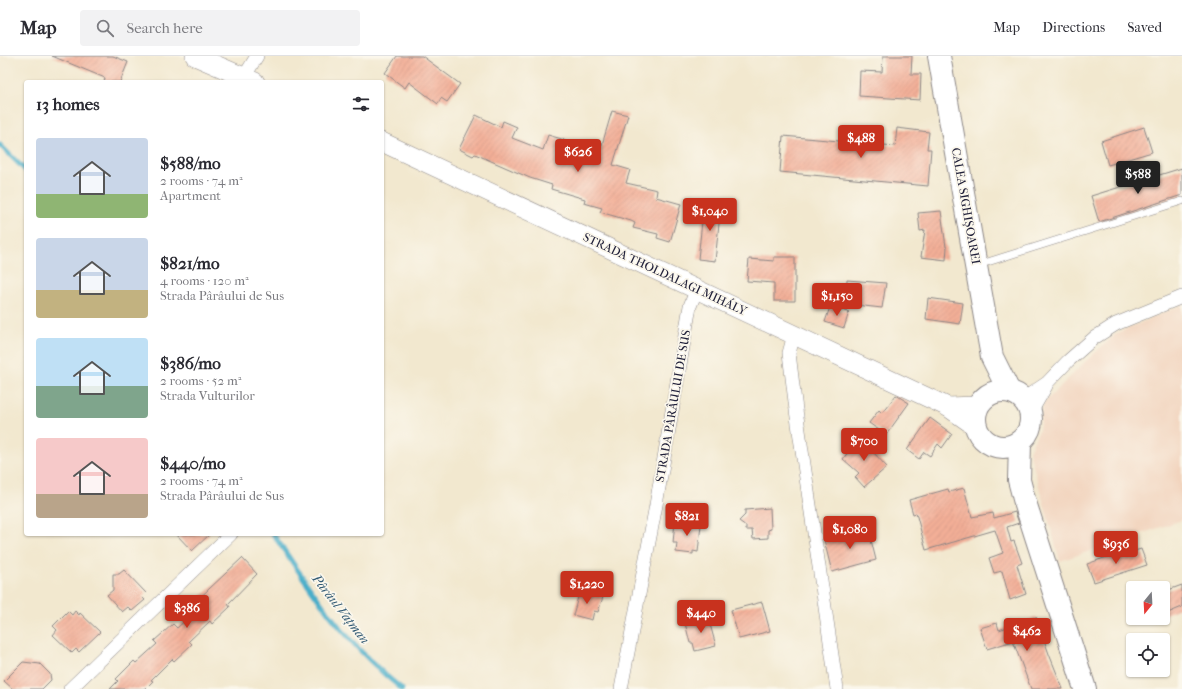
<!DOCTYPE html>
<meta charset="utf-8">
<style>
:root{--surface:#fff;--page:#f2f2f3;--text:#2b2b33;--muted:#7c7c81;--line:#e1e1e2;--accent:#c8321e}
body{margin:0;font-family:"IM FELL French Canon",serif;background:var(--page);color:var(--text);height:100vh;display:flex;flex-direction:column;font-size:15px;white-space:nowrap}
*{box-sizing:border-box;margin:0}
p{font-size:13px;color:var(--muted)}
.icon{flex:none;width:22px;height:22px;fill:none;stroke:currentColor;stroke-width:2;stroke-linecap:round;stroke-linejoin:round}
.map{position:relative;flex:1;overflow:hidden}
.side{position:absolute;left:24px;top:24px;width:360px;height:456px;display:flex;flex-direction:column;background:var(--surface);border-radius:4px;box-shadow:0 1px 3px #0004}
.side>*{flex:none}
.needle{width:26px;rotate:198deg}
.buttons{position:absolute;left:1126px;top:525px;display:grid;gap:8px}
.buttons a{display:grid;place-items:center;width:44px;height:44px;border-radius:4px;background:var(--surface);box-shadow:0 1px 3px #0004;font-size:20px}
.price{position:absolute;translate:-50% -34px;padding:0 9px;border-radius:4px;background:var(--accent);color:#fff;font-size:13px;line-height:26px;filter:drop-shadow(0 1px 2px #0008)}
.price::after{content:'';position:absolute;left:50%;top:24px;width:12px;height:9px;margin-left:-6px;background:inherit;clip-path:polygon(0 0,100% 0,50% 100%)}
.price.active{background:#222;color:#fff}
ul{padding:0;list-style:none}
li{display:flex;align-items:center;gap:12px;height:100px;padding:0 12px}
li span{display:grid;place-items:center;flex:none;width:112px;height:80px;border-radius:4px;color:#555}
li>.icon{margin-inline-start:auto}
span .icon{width:48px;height:48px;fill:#fffc;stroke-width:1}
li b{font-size:17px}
h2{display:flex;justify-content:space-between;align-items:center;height:48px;padding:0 12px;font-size:17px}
header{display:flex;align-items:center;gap:24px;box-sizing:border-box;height:56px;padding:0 20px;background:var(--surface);border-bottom:1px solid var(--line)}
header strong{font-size:19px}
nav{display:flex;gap:22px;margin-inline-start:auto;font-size:14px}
.search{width:280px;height:36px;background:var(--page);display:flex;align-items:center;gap:10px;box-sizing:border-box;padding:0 14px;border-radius:4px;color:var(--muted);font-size:15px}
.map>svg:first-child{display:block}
</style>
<header>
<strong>Map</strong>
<div class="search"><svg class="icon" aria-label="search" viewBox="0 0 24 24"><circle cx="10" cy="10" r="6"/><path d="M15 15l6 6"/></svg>Search here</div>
<nav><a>Map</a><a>Directions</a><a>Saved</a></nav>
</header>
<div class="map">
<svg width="1182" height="633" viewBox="0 0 1182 633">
<defs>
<pattern id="building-hatch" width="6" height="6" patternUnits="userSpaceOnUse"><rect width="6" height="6" fill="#f3af97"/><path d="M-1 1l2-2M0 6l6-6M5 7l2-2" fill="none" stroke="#d09683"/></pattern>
</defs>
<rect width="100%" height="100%" fill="#fbf7ec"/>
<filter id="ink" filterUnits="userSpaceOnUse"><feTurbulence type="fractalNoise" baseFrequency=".025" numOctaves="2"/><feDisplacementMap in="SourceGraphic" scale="8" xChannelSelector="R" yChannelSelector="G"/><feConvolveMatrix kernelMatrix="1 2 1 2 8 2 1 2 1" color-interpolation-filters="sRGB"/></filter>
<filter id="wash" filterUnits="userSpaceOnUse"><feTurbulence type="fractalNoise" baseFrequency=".012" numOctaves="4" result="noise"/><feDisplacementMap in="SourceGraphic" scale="16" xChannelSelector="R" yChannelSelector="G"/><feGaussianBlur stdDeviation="0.9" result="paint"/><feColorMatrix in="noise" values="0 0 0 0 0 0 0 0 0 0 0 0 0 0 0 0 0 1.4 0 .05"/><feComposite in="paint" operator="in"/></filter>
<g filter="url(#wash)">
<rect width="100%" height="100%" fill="#f2e8cf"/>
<path fill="#f2d4be" d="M 1182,249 L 1182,464 L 1060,505 L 1029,395 L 1039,374 L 1043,348 L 1087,304 L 1117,277 Z"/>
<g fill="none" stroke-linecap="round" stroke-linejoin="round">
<g stroke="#49aec9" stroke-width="5">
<path d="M 0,89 L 26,115"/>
<path d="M 273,478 C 314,537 344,587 402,633"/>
</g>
</g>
<g id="blocks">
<g fill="url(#building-hatch)">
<path d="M 52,0 L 113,0 L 128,6 L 120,26 L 104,26 L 105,22 Z"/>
<path d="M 397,0 L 422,0 L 460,28 L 447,46 L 441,42 L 438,48 L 409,26 L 405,32 L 385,17 Z"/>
<path d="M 883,0 L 912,0 L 911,18 L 921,18 L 920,44 L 859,40 L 860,15 L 882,16 Z"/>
<path d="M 612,55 L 628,59 L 613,109 L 630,114 L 626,127 L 657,134 L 656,141 L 681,148 L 670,186 L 657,182 L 658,178 L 633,172 L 635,167 L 631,165 L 600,156 L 602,152 L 584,147 L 585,143 L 551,133 L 552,129 L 530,122 L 475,98 L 473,100 L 459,93 L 476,59 L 501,71 L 503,65 L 517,71 L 512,82 L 543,94 L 548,79 L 565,84 L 563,89 L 599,99 Z"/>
<path d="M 1144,71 L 1152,96 L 1108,109 L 1101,85 Z"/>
<path d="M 897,72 L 929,76 L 927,93 L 931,93 L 928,130 L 780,116 L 783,80 L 895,90 Z"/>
<path d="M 1182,112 L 1182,139 L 1099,166 L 1091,140 Z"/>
<path d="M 704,147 L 721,149 L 715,205 L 698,203 Z"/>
<path d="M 941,155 L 946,191 L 947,191 L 946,204 L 921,201 L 925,174 L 920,175 L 918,157 Z"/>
<path d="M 774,201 L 795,201 L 795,245 L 774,245 L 774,227 L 747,225 L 749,203 L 774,205 Z"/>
<path d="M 847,224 L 886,227 L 882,252 L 846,248 Z"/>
<path d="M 928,242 L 963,247 L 960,268 L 926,263 Z"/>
<path d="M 830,251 L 849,256 L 844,272 L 825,266 Z"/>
<path d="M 896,339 L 909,347 L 886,379 L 869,367 L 879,354 L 882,357 Z"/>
<path d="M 930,362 L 952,378 L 942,392 L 938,388 L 930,400 L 924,396 L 919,403 L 907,394 Z"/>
<path d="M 859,381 L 887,411 L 864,431 L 855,421 L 859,417 L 843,403 Z"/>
<path d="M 964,432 L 972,461 L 993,457 L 994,462 L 1015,456 L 1019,467 L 1007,471 L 1011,486 L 1014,485 L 1022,507 L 1017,509 L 1026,538 L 1010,544 L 1002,515 L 994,517 L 989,502 L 1003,497 L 995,474 L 926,494 L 916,457 L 913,458 L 909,444 L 948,433 L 949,436 Z"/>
<path d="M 770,452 L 771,473 L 768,474 L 768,482 L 753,483 L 752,474 L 746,474 L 746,470 L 739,465 L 745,459 L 745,454 Z"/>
<path d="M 675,465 L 701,469 L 698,496 L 693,495 L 693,498 L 676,496 L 677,487 L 673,487 Z"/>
<path d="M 868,472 L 876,504 L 832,516 L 824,484 Z"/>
<path d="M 176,478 L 210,478 L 192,495 Z"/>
<path d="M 1141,493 L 1147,509 L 1094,526 L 1087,508 L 1121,496 L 1122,499 Z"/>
<path d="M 242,502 L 257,518 L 228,548 L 230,551 L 212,568 L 210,565 L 189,585 L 192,588 L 174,605 L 172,603 L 151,624 L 153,625 L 145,633 L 110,633 L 118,625 L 116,623 L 134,605 L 136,607 L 157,588 L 154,585 L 173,568 L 177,572 L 198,553 L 193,548 Z"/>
<path d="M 124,514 L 146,537 L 142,541 L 145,544 L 132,555 L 128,551 L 122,556 L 107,539 L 113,534 L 113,518 L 119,518 Z"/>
<path d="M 1182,529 L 1182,551 L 1163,559 L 1163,536 Z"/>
<path d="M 580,534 L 603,541 L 598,556 L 594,555 L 592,564 L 573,559 Z"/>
<path d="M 762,546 L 770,575 L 739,583 L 731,554 Z"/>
<path d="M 68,555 L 72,559 L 75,555 L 79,559 L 80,557 L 100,576 L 79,596 L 76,593 L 72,597 L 53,579 L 57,574 L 53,570 Z"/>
<path d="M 708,561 L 716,590 L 695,595 L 693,587 L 690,587 L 685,567 Z"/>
<path d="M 1036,561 L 1049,598 L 1063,633 L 1031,633 L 1013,585 L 987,593 L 980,572 L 997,567 L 999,574 Z"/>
<path d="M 23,606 L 40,608 L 50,618 L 51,624 L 42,633 L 13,633 L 4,625 Z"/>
</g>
</g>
</g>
<g filter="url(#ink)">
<use href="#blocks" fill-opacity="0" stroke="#8a8585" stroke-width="1"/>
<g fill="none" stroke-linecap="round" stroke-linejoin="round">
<g stroke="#8a8585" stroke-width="8">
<path id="lane" d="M 978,209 L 1182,145"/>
</g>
<g stroke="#8a8585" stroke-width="14">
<g id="street">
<path d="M 244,21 L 257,0"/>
<path d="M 794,279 L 789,297 L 796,354 L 837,633"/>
<path d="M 1023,343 L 1047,327 L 1068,305 L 1094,282 L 1116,268 L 1182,241"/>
<path d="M 1031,356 L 1046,330"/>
<path d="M 70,633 L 231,478"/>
<path d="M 621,633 L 656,449 L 690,250 L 697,233"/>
</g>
</g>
<g stroke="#8a8585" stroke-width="20">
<g id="secondary">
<path d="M 195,0 L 255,26"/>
<path d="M 382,86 L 948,351 L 975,370"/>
<path d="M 948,351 L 977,350"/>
</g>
</g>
<g stroke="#8a8585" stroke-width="24">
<g id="highway">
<path d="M 939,0 L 992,301 L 1009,335"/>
<circle cx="1003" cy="363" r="28"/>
<path d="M 1020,386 L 1019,424 L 1024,443 L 1085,633"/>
</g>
</g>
<use href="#lane" stroke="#fff" stroke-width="7"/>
<use href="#street" stroke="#fff" stroke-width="13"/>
<use href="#secondary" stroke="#fff" stroke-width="19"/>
<use href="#highway" stroke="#fff" stroke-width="22"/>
</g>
</g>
<g text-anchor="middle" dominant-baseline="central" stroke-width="3.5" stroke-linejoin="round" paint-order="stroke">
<g font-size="12" fill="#22223b" stroke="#fbf7ec">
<text transform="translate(966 150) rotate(80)">CALEA SIGHIȘOAREI</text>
<text transform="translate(665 218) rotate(25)">STRADA THOLDALAGI MIHÁLY</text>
<text transform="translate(673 350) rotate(-80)">STRADA PÂRÂULUI DE SUS</text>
</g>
<g font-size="13" font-style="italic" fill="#325a74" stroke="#fbf7ec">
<text transform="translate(341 553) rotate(52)">Pârâul Vațman</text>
</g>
</g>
</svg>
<div class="buttons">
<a><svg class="needle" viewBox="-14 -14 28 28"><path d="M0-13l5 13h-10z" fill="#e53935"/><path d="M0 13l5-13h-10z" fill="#7c7c81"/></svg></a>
<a><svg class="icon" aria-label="locate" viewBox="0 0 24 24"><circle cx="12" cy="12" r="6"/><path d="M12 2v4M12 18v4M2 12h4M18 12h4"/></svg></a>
</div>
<b class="price" style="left:861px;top:103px">$488</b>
<b class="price" style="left:578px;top:117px">$626</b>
<b class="price active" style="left:1138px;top:139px">$588</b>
<b class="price" style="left:710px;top:176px">$1,040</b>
<b class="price" style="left:837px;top:261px">$1,150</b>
<b class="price" style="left:864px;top:406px">$700</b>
<b class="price" style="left:687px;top:481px">$821</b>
<b class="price" style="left:850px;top:494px">$1,080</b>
<b class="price" style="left:1116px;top:509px">$936</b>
<b class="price" style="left:587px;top:549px">$1,220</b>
<b class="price" style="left:187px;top:573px">$386</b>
<b class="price" style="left:701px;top:578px">$440</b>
<b class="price" style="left:1027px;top:596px">$462</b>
<section class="side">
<h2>13 homes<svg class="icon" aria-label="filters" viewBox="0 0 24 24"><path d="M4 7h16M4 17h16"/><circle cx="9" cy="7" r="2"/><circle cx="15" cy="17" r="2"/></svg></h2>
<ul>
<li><span style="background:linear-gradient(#c9d6e8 70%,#8fb573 0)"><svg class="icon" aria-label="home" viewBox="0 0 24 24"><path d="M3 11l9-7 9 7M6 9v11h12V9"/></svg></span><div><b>$588/mo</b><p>2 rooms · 74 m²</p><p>Apartment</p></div></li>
<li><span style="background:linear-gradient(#c9d6e8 65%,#c2b280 0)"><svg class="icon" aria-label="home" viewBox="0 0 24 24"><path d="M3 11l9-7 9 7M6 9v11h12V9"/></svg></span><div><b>$821/mo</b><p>4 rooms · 120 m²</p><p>Strada Pârâului de Sus</p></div></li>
<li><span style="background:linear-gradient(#bfe0f5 60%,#7fa58c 0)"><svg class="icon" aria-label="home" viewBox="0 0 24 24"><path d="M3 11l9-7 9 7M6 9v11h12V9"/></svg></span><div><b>$386/mo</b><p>2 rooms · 52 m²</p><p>Strada Vulturilor</p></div></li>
<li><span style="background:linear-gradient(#f6c9c9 70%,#b9a48a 0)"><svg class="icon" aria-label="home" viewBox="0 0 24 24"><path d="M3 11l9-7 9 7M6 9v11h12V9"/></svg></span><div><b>$440/mo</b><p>2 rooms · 74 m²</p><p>Strada Pârâului de Sus</p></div></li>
</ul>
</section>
</div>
